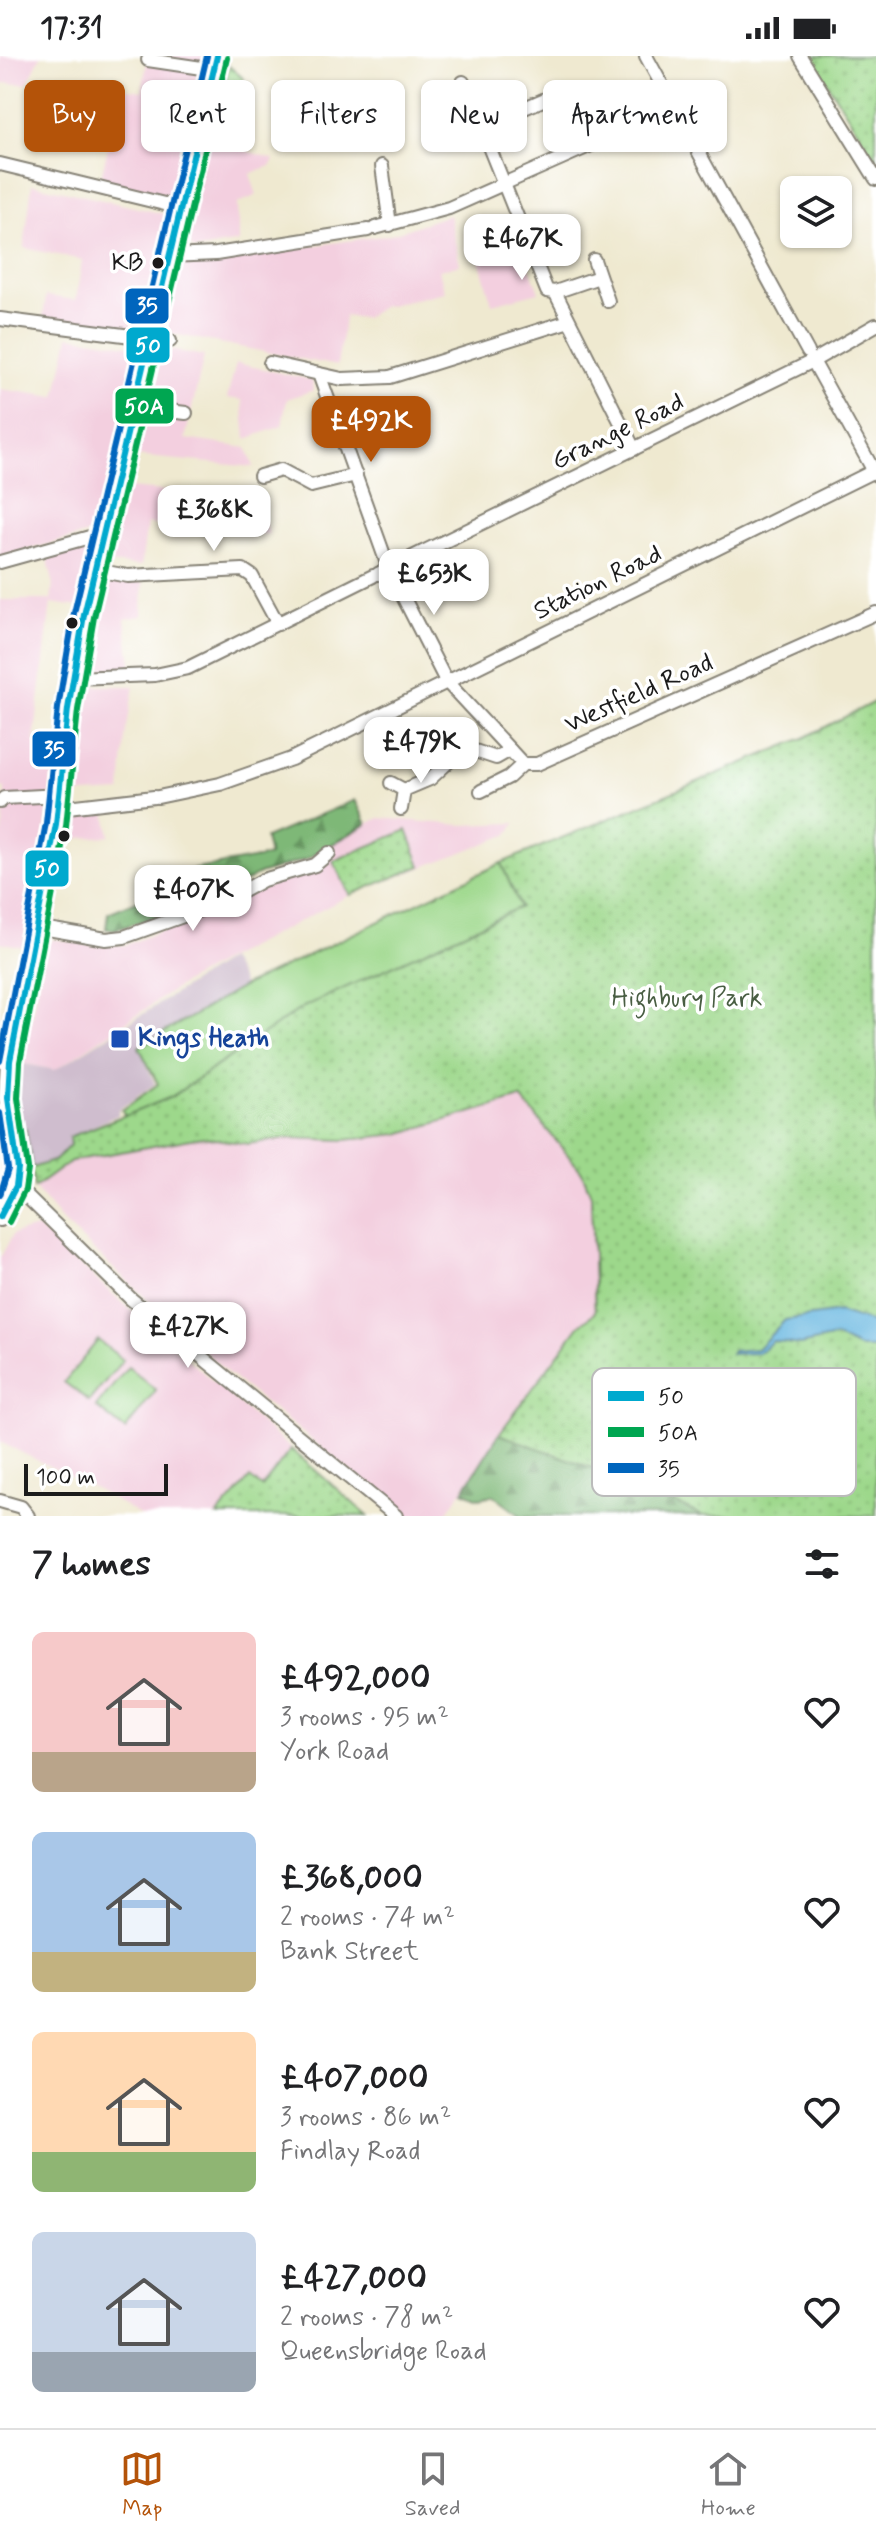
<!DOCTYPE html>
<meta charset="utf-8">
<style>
:root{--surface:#fff;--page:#f2f2f2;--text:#202124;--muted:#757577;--line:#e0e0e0;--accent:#b45309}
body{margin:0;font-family:Mynerve,sans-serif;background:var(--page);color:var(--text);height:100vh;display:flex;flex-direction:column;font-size:30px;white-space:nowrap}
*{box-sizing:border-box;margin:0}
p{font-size:26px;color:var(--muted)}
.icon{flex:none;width:44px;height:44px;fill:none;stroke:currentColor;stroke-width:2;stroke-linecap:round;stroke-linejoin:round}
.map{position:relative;height:1460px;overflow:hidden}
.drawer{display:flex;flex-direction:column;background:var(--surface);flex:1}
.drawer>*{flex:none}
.banner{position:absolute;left:24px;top:24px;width:828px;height:72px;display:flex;gap:16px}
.tools{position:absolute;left:780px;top:120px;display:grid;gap:16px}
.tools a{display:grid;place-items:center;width:72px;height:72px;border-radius:12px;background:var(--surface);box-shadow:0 2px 6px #0004;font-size:40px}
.scale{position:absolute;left:24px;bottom:20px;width:144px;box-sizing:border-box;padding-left:8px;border:4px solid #1c1c1c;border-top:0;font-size:22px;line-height:28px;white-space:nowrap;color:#1c1c1c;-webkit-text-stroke:6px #fff;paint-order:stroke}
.price{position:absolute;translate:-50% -68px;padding:0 18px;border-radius:16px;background:#fff;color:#222;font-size:26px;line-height:52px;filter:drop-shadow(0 2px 4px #0008)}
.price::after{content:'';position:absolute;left:50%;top:48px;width:24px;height:18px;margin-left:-12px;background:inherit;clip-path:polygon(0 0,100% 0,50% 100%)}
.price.selected{background:var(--accent);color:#fff}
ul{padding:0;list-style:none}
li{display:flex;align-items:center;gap:24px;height:200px;padding:0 32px}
li span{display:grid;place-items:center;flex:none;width:224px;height:160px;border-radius:12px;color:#555}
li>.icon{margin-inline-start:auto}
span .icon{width:96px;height:96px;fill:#fffc;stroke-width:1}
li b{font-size:34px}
h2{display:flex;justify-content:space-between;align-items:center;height:96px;padding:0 32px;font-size:34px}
.chip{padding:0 28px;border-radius:12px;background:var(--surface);box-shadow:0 2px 6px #0004;font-size:28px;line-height:72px}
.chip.selected{background:var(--accent);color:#fff}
.status{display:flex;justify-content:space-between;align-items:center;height:56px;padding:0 40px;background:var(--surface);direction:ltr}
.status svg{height:22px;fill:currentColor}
.tab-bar{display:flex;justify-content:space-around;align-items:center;height:112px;border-top:2px solid var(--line);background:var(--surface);font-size:22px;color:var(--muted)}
.tab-bar a{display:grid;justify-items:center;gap:4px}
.tab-bar .selected{color:var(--accent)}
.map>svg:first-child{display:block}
</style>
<div class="status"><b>17:31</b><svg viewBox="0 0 49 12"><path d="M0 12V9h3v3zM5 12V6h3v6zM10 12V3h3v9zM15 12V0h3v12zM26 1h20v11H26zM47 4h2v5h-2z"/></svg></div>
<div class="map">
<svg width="876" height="1460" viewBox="0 0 876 1460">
<defs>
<pattern id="forest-firs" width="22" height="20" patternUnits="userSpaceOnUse" patternTransform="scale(2)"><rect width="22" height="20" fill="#7eb877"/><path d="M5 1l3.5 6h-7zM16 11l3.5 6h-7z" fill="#669561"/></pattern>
<pattern id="park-dots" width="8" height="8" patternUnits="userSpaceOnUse" patternTransform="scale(2)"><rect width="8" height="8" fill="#9dd88b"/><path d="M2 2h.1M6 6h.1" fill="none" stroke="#87b977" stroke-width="1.8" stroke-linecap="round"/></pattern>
</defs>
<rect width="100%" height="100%" fill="#fff"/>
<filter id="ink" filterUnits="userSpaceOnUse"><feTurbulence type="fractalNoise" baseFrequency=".0125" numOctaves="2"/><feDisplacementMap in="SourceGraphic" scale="16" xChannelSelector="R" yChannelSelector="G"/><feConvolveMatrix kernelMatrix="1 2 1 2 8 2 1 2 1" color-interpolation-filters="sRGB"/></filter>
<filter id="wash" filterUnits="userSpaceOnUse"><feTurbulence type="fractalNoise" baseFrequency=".006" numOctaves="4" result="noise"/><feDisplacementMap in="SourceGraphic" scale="32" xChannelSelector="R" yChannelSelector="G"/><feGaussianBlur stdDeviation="1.8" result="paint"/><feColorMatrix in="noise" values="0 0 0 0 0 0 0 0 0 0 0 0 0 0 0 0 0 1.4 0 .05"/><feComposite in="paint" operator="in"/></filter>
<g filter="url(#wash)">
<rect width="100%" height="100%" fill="#efe9d0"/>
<g fill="#f3cfdf">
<path d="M 0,0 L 41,0 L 27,28 L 0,27 Z"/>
<path d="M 148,0 L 209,0 L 177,144 L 100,125 L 122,32 L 142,35 Z"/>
<path d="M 208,84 L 274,103 L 271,110 L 250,118 L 257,139 L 237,148 L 239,186 L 194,194 L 184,180 Z"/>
<path d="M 32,128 L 173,160 L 145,277 L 43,262 L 46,240 L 76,244 L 82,204 L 24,192 Z"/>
<path d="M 449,159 L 460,208 L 439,214 L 445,236 L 381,251 L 365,262 L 345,260 L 337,310 L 163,276 L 174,216 L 182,208 L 389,179 Z"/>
<path d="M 521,189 L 539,236 L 492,248 L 478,200 Z"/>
<path d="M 69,280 L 142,291 L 96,476 L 0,501 L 0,333 L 56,341 Z"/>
<path d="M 157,291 L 204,300 L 185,383 L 247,392 L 254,411 L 135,400 Z"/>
<path d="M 236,307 L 312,324 L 314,334 L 287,343 L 282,370 L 246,383 L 242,344 L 227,342 Z"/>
<path d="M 128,432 L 256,443 L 269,478 L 147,468 L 141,510 L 106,507 Z"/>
<path d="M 88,486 L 93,489 L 79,551 L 51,547 L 34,686 L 56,690 L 45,777 L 23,891 L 0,886 L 0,777 L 3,777 L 5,732 L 0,731 L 0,544 L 51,544 L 53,526 L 47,499 Z"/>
<path d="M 102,523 L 143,526 L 142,560 L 125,563 L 132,613 L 89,614 L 87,611 L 88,584 Z"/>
<path d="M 82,630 L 134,630 L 125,682 L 121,736 L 67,739 Z"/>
<path d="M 106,755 L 110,780 L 67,783 L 67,758 Z"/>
<path d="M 379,762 L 462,769 L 516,767 L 507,779 L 350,839 L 225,904 L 184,927 L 55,1014 L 22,1007 L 46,888 L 54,883 L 95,890 L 126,889 L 327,807 L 331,801 L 325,790 Z"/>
<path d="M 521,1042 L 582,1116 L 591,1139 L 595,1256 L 579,1270 L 498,1380 L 445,1460 L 407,1460 L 230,1319 L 64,1167 L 34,1132 L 71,1105 L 202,1081 L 248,1088 L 288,1082 L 345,1084 L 398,1078 Z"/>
<path d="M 37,1172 L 368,1460 L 141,1460 L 96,1433 L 0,1386 L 0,1202 L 13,1178 Z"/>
</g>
<path fill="#cfbdce" d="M 229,903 L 244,930 L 139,991 L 155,1028 L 118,1054 L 118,1059 L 69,1081 L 70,1088 L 56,1104 L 32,1113 L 25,1071 L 11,1070 L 10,1005 L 55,1014 Z"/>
<g fill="url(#forest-firs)" stroke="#4d6a4a" stroke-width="2">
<path d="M 355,744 L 367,768 L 305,804 L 259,818 L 228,836 L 118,873 L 106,873 L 108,857 L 173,830 L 169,818 L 269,800 L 265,782 Z"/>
<path d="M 582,1116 L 862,1460 L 521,1460 L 493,1439 L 479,1442 L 463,1435 L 499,1378 L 595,1256 L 591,1139 Z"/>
</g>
<g fill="url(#park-dots)" stroke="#5c7a54" stroke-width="2">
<path d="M 810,0 L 876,0 L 876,104 Z"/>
<path d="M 876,645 L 876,1460 L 703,1460 L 618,1421 L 499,1378 L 579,1270 L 595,1256 L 591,1139 L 582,1116 L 521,1042 L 398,1078 L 345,1084 L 288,1082 L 248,1088 L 202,1081 L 71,1105 L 34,1132 L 25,1071 L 32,1112 L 56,1104 L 70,1089 L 69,1081 L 171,1041 L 303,951 L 520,851 L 501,807 L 804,682 Z"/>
<path d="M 407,774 L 421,810 L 350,839 L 333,805 Z"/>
<path d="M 291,1393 L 368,1460 L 217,1460 L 250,1422 L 262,1431 Z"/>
</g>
<g fill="#9dd88b" stroke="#5c7a54" stroke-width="2">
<path d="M 229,10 L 244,23 L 219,74 L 214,72 Z"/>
<path d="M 501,807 L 520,851 L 303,951 L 171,1041 L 125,1060 L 122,1054 L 158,1028 L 139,991 L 244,930 Z"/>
<path d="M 98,1284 L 123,1304 L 89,1345 L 64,1326 Z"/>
<path d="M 128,1311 L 156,1334 L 125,1374 L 96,1351 Z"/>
</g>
<path fill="#65b6e0" stroke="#40697e" stroke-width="2" d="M 838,1256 L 876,1268 L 876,1292 L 859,1292 L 835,1281 L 800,1289 L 773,1285 L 758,1297 L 731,1298 L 732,1295 L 757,1293 L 785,1264 Z"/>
</g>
<g filter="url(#ink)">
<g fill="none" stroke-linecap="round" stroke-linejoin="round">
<g stroke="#868276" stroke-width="16">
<g id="minor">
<path d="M 646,0 L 808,296"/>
<path d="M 800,0 L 876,123"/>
<path d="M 148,4 L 215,14"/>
<path d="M 463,26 L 547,235 L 555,236 L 599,221"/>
<path d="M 522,53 L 566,34 L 595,87"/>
<path d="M 0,108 L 181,152"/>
<path d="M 382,110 L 390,169"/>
<path d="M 375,172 L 449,152 L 675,52"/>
<path d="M 169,200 L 216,198 L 368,174"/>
<path d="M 594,204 L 608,245"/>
<path d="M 555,236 L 634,393"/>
<path d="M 0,263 L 170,285"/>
<path d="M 813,305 L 876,419"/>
<path d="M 270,307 L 342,323 L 390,321 L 569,265"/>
<path d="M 319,318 L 389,513 L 446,625 L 523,708 L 537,708 L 876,557"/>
<path d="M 135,351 L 186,357"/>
<path d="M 260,420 L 281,414 L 311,430 L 356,419"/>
<path d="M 0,506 L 104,477"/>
<path d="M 95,514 L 128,520 L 243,514 L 252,520 L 278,568"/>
<path d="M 378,518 L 813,305 L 876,269"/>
<path d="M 73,622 L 155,619 L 188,612 L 373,520"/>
<path d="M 391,727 L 404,734 L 401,753"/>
<path d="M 404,734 L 430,723 L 459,696 L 475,695 L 496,702 L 510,694"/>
<path d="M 481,735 L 509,721 L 523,708"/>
<path d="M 158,741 L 220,728 L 291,703 L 876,414"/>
<path d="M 0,746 L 4,742 L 60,739"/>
<path d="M 59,752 L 154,741"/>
<path d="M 36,871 L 106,883 L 124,881 L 225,845 L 263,824 L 315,809 L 329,797"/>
<path d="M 16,1130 L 131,1243 L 396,1460"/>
<path d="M 0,1445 L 21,1451 L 28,1460"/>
</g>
</g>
<g stroke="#868276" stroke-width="22">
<path id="highway" d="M 0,1161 L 16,1130 L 18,1113 L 8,1042 L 10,1005 L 56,768 L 68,653 L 84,559 L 217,0"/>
</g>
<use href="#minor" stroke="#fff" stroke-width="12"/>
<use href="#highway" stroke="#fff" stroke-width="18"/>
<g stroke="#fff" stroke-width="12">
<path id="bus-1" d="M 0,1161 L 16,1130 L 18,1113 L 8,1042 L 10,1005 L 56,768 L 68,653 L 84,559 L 217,0"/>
</g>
<g stroke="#fff" stroke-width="12">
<path id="bus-2" d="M 9,1166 L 25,1134 L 28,1113 L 18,1042 L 20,1006 L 66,770 L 78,654 L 94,561 L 227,2"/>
</g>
<g stroke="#fff" stroke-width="12">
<g id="bus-3">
<path d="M 0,1005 L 46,767 L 58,652 L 74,557 L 207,0"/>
<path d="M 0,1057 L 8,1113 L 0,1139"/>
</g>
</g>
<use href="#bus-1" stroke="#00a9ce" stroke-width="6"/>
<use href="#bus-2" stroke="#00a651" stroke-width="6"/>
<use href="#bus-3" stroke="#0065bd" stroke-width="6"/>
</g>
</g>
<g fill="#1c1c1c" stroke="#fff" stroke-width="3">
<circle cx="158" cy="207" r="7"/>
<circle cx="72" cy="567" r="7"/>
<circle cx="64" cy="780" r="7"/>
</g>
<rect fill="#1a4fb4" stroke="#fff" stroke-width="3" x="110" y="973" width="20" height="20" rx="4"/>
<g text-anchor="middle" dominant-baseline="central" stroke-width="7" stroke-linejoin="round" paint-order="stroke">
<g font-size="24" fill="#1c1c1c" stroke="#fff" text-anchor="end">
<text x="143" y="207">KB</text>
</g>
<g font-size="26" fill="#1c1c1c" stroke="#fff">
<text transform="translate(618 376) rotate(-26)">Grange Road</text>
<text transform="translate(598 527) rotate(-26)">Station Road</text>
<text transform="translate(639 638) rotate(-24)">Westfield Road</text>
</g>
<g font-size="26" fill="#495e43" stroke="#fff">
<text x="687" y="943">Highbury Park</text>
</g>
<g font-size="26" font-weight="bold" fill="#164399" stroke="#fff" text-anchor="start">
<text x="138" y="983">Kings Heath</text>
</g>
</g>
<rect x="592" y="1312" width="264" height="128" rx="12" fill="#fff" stroke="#bbb" stroke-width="2"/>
<rect x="608" y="1335" width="36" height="10" fill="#00a9ce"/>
<rect x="608" y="1371" width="36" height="10" fill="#00a651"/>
<rect x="608" y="1407" width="36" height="10" fill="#0065bd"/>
<g font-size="22" fill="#1c1c1c">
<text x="658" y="1348">50</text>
<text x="658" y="1384">50A</text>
<text x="658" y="1420">35</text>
</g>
<g stroke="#fff" stroke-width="3">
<rect x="124" y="231" width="46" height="38" rx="8" fill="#0065bd"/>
<rect x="125" y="270" width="46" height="38" rx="8" fill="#00a9ce"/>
<rect x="114" y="331" width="61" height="38" rx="8" fill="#00a651"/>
<rect x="31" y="674" width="46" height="38" rx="8" fill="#0065bd"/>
<rect x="24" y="793" width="46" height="39" rx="8" fill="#00a9ce"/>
</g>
<g font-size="22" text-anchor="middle" font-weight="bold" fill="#fff">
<text x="147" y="257">35</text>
<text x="148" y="297">50</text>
<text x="144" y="358">50A</text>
<text x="54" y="701">35</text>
<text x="47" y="820">50</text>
</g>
</svg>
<div class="tools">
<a><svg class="icon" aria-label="layers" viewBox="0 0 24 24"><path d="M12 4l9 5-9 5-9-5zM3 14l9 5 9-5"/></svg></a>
</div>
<div class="scale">100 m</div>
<b class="price" style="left:522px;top:226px">£467K</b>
<b class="price selected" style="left:371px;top:408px">£492K</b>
<b class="price" style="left:214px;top:497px">£368K</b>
<b class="price" style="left:434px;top:561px">£653K</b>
<b class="price" style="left:421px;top:729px">£479K</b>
<b class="price" style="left:193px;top:877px">£407K</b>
<b class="price" style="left:188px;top:1314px">£427K</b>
<div class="banner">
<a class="chip selected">Buy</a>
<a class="chip">Rent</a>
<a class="chip">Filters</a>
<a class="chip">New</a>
<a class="chip">Apartment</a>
</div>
</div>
<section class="drawer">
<h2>7 homes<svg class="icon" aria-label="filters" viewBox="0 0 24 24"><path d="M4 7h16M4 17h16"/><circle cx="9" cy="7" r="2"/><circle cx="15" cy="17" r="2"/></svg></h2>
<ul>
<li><span style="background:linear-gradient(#f6c9c9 75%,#b9a48a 0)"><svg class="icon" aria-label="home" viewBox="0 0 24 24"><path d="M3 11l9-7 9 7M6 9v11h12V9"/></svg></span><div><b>£492,000</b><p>3 rooms · 95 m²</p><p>York Road</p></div><svg class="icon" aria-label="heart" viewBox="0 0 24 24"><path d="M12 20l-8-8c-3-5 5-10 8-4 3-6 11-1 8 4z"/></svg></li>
<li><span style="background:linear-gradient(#a9c7e8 75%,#c2b280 0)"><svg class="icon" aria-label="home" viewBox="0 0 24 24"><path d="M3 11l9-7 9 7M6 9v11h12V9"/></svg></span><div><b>£368,000</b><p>2 rooms · 74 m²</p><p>Bank Street</p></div><svg class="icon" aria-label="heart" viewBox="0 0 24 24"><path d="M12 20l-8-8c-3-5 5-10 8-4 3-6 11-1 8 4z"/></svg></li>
<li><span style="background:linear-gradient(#ffd9b3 75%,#8fb573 0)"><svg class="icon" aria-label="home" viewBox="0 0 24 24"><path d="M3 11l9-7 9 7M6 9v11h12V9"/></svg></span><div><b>£407,000</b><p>3 rooms · 86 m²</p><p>Findlay Road</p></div><svg class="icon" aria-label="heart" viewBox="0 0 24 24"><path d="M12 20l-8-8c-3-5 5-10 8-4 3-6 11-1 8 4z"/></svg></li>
<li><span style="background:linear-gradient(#c9d6e8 75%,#9aa5b1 0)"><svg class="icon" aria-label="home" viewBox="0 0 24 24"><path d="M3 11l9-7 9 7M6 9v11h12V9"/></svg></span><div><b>£427,000</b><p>2 rooms · 78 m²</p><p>Queensbridge Road</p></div><svg class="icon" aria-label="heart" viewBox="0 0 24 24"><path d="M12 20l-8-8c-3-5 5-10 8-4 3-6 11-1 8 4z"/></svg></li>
</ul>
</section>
<nav class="tab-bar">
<a class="selected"><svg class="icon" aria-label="map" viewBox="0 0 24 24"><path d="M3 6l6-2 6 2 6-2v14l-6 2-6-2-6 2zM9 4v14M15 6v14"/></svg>Map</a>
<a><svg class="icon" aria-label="saved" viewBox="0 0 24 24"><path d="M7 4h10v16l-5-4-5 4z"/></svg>Saved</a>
<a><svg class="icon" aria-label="home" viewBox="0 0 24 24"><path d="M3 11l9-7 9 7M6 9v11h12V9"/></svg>Home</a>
</nav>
